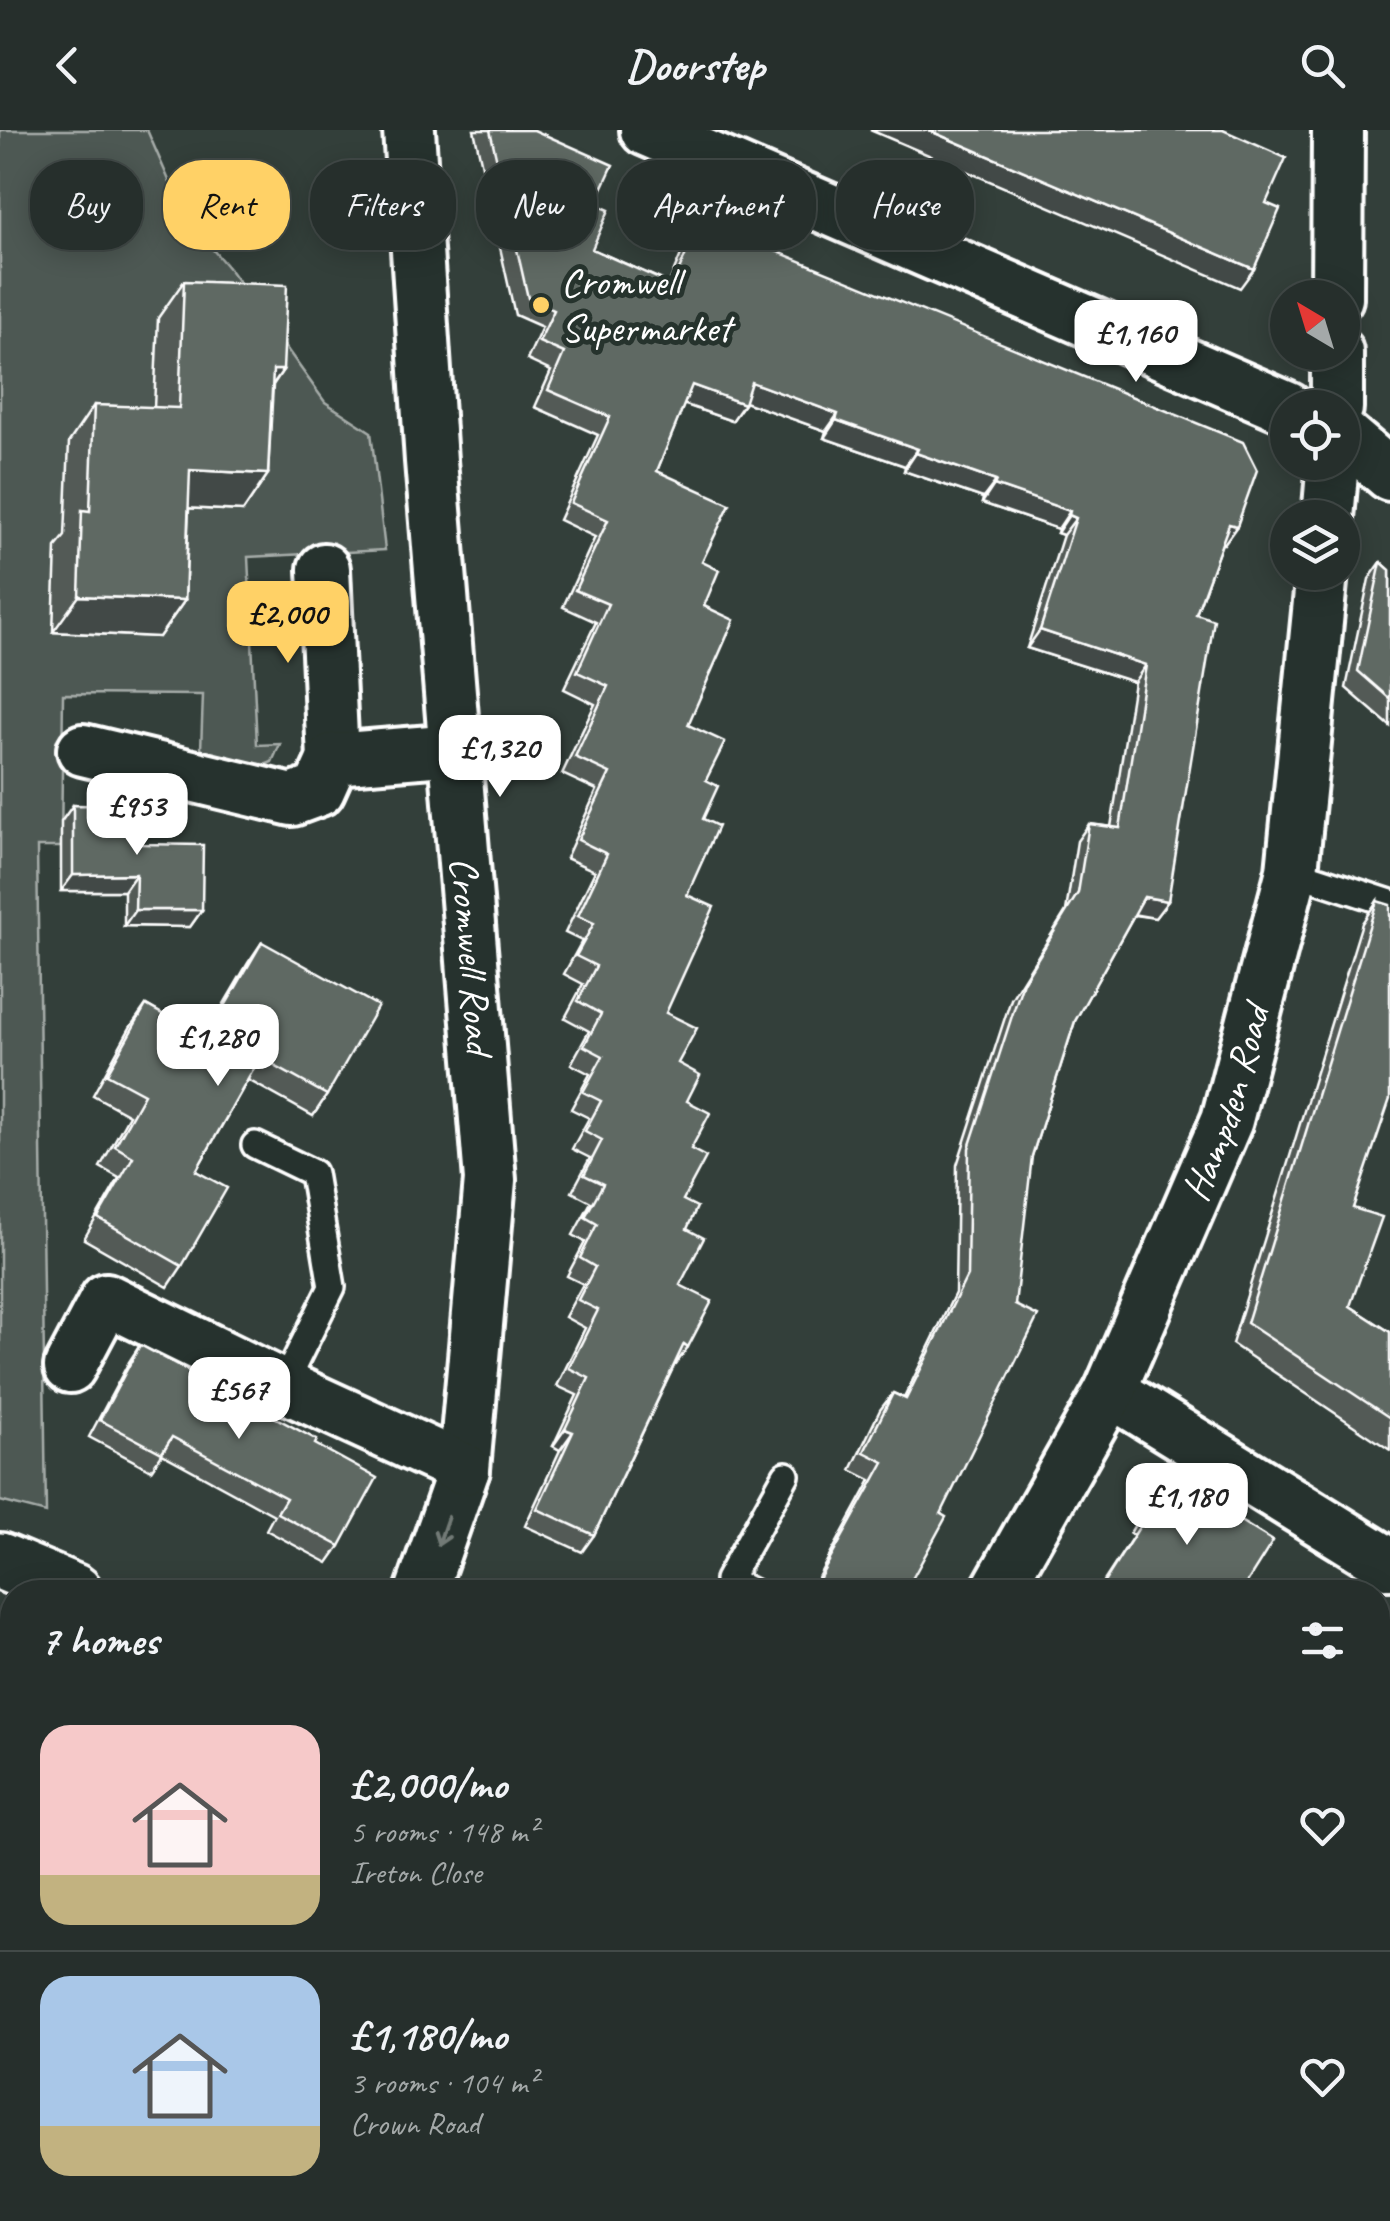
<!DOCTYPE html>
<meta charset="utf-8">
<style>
:root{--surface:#262f2c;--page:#323b38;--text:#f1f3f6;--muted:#a4a9a9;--line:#424a48;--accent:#ffd166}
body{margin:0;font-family:Caveat,sans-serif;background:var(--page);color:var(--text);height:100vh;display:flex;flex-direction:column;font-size:38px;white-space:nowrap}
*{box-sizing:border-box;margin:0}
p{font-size:32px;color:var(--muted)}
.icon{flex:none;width:55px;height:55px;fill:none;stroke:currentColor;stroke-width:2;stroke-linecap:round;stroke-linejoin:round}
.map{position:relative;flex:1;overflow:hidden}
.side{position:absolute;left:0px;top:1450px;width:1390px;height:642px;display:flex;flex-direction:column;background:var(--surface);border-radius:40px 40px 0 0;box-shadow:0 5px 25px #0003,0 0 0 2px var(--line)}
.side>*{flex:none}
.banner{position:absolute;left:30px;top:30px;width:1330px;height:90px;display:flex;gap:20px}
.needle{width:65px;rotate:322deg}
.tools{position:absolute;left:1270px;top:150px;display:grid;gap:20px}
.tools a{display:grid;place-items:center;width:90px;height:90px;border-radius:50%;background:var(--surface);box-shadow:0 5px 25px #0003,0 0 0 2px var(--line);font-size:50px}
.price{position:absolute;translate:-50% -85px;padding:0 22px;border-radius:20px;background:#fff;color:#222;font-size:32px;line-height:65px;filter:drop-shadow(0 2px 5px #0008)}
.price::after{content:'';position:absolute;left:50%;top:60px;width:30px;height:22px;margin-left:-15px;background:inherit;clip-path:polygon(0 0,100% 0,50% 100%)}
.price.on{background:var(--accent);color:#111}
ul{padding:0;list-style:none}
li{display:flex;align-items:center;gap:30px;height:250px;padding:0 40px}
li+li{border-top:2px solid var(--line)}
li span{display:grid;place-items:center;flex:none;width:280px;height:200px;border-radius:30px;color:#555}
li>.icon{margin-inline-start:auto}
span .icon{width:120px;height:120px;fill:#fffc;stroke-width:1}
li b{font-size:42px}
h2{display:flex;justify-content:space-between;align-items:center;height:120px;padding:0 40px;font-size:42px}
.tag{padding:0 35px;border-radius:40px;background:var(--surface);box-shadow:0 5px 25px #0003,0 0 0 2px var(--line);font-size:35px;line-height:90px}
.tag.on{background:var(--accent);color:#111}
header{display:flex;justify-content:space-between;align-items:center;height:130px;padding:0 40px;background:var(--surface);font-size:45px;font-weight:700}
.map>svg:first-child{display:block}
</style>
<header><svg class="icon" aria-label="back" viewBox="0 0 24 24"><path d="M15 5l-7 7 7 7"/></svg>Doorstep<svg class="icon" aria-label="search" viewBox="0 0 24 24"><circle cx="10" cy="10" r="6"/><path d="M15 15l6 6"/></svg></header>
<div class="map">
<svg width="1390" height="2091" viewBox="0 0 1390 2091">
<rect width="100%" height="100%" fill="#333f3a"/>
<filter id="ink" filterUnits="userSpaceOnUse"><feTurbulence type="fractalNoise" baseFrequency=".01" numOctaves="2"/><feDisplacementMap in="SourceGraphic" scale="20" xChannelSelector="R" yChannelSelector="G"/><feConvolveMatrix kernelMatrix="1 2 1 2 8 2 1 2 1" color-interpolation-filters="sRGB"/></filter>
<g filter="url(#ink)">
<g fill="#4d5853" stroke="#a6aca9" stroke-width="2.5">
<path d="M 0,0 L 147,0 L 185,87 L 231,141 L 325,272 L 371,302 L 385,420 L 248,427 L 257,615 L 280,614 L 272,632 C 241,646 229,634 201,620 L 203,565 L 63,564 L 61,717 L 37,717 L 46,1383 L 0,1371 Z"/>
<path d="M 556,2080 L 709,2080 L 702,2091 L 549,2091 Z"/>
</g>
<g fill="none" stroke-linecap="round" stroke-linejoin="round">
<g stroke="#fff" stroke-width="32">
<g id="lane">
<path d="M 1292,741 L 1390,773"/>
<path d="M 255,1015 L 313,1043 L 332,1157 L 283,1256"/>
<path d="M 752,1462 L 728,1450 L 786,1345"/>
<path d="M 758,2080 L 773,2091"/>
<path d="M 723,2091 L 730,2080"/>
</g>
</g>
<g stroke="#fff" stroke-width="58">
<g id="street">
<path id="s1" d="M 409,0 L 431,331 L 490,1050 L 464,1339 L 421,1462"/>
<path d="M 646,0 L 1288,278"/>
<path d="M 1337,168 L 1338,0"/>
<path d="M 1337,278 L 1337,222"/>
<path d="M 1342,304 L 1390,345"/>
<path d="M 1328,388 L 1333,332"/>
<path d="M 324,439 L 333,629"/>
<path d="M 83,620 L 292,670 L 319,660 L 333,629 L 456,619"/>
<path d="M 70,1237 L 106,1169 L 283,1256 L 464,1339"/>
<path d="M 1110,1261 L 1390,1434"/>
<path id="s2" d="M 996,1462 L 1110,1261 L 1227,990 L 1292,741 L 1322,442"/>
<path d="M 0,2069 L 12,2051"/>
</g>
</g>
<g stroke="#fff" stroke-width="62">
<g id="secondary">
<path d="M 0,1431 L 74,1462"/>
<path d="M 0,1545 L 12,1549"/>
<path d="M 943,2080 L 960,2091"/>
<path d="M 1049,2080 L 1061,2091"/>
</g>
</g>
<use href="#lane" stroke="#26332d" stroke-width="25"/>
<use href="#street" stroke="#26332d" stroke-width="50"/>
<use href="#secondary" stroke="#26332d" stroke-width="55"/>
</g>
<g fill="#525a56" stroke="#fff" stroke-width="2.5">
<path d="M 474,0 L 534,0 L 595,74 L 592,119 L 669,153 L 688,108 L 700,90 L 1224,414 L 1222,413 L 1196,484 L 1168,771 L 1155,788 L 1134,785 L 1075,891 L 1032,1026 L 941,1384 L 905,1462 L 810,1462 L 871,1350 L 851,1340 L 880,1280 L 893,1263 L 904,1268 L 955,1163 L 957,1035 L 1011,869 L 1066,781 L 1077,711 L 1089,694 L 1111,697 L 1134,552 L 1027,518 L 1063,405 L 1057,403 L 1058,399 L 982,373 L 983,368 L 904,341 L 905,336 L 824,308 L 826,301 L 745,272 L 732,291 L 684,274 L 657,341 L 702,432 L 704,476 L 688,595 L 706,650 L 703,689 L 687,765 L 666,883 L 687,971 L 691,1019 L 683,1070 L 687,1099 L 680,1155 L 688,1217 L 676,1234 L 675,1234 L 594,1405 L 582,1422 L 525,1396 L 560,1320 L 553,1316 L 577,1265 L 557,1256 L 585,1198 L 565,1187 L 583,1154 L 567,1146 L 585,1112 L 573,1105 L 591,1072 L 572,1062 L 590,1028 L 572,1019 L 589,988 L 571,979 L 590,944 L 571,934 L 589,901 L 565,888 L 583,854 L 564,844 L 582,811 L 565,803 L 595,741 L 566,728 L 597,660 L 562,644 L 595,574 L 564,559 L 596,492 L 563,477 L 595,407 L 559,390 L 598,305 L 535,277 L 551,241 L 527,230 L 542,197 L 515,185 Z"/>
<path d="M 184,151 L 283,240 L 273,255 L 268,344 L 243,381 L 189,378 L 185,470 L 159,507 L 53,502 L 56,417 L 65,406 L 69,312 L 94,275 L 154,278 L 158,188 Z"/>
<path d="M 1381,432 L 1390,440 L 1390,596 L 1346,558 L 1369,449 Z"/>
<path d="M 73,675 L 141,714 L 202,780 L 190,797 L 124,796 L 124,761 L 61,761 L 61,692 Z"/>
<path d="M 1377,771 L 1353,1078 L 1350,1176 L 1390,1202 L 1390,1320 L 1232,1214 L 1362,793 Z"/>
<path d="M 262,812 L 327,965 L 313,986 L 248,950 L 196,1041 L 182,1136 L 168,1157 L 84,1109 L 119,1048 L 100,1037 L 129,985 L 93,965 L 131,896 L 146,875 L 204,908 L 248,833 Z"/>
<path d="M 140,1215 L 315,1314 L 340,1416 L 328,1433 L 266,1400 L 274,1385 L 162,1324 L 151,1340 L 89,1307 L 129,1232 Z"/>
<path d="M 1165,1345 L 1241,1462 L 1097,1462 L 1134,1405 L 1130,1403 Z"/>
<path d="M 1378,1500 L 1390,1506 L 1390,1607 L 1378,1600 Z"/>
<path d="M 469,2080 L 546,2080 L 539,2091 L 485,2091 Z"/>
<path d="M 1231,2080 L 1378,2080 L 1390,2091 L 1247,2091 Z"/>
</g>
<g fill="#424a46" stroke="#fff" stroke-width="2.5">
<path d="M 870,0 L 928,0 L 1254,139 L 1240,158 Z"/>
<path d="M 273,240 L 283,240 L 257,277 Z"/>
<path d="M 751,252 L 838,284 L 826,301 L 739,270 Z"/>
<path d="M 692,255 L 744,274 L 732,291 L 680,273 Z"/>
<path d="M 836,290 L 918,319 L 905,336 L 824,308 Z"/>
<path d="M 916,323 L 996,351 L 983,368 L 904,341 Z"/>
<path d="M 190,340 L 268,344 L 243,381 L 164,377 Z"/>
<path d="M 994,355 L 1070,381 L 1058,399 L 982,373 Z"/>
<path d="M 1069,385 L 1076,388 L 1063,405 L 1057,403 Z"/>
<path d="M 1229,394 L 1237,396 L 1224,414 L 1217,412 Z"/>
<path d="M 79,466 L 185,470 L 159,507 L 53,502 Z"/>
<path d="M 1040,500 L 1146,535 L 1134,552 L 1027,518 Z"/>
<path d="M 136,744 L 124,761 L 61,761 L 73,745 Z"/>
<path d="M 1144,767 L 1168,771 L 1155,788 L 1132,784 Z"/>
<path d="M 135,780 L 202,780 L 190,797 L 124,796 Z"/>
<path d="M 565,1299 L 573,1302 L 560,1320 L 553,1316 Z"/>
</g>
<g fill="#5f6964" stroke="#fff" stroke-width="2.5">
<path d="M 490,0 L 534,0 L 613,35 L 595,74 L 609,80 L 592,119 L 673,155 L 700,90 L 1243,312 L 1257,340 L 1237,396 L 1229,394 L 1196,484 L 1214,490 L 1168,771 L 1144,767 L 1075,891 L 1032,1026 L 1015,1175 L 1038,1186 L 941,1384 L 946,1387 L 905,1462 L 812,1462 L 884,1332 L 864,1322 L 893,1263 L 906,1269 L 967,1146 L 969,1018 L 1023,852 L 1078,763 L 1089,694 L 1120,698 L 1146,535 L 1040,500 L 1076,388 L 1069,385 L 1070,381 L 994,355 L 996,351 L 916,323 L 918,319 L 836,290 L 838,284 L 751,252 L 744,274 L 692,255 L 657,341 L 730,374 L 702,432 L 719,440 L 704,476 L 734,490 L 688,595 L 725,612 L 706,650 L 718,656 L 703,689 L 718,696 L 687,765 L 714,777 L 666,883 L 697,898 L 678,933 L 700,945 L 687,971 L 710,983 L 691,1019 L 706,1027 L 683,1070 L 697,1077 L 687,1099 L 704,1108 L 680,1155 L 712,1171 L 688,1217 L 684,1214 L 594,1405 L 537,1379 L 573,1302 L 565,1299 L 589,1248 L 569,1238 L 598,1180 L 578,1170 L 595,1137 L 580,1128 L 597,1094 L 585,1087 L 603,1054 L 584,1045 L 602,1010 L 585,1001 L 601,971 L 583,962 L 603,926 L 584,916 L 601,884 L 578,871 L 596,836 L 576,826 L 594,793 L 578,786 L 607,724 L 578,710 L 610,643 L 575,627 L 608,556 L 577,542 L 608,474 L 575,460 L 608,390 L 571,373 L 610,287 L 548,260 L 564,223 L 539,212 L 554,180 L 528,168 Z"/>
<path d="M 928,0 L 1223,0 L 1286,28 L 1266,73 L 1280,79 L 1254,139 Z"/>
<path d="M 184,151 L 287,155 L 283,240 L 273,240 L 268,344 L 190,340 L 185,470 L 79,466 L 82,380 L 90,381 L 94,275 L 179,278 Z"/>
<path d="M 1381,432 L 1390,440 L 1390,569 L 1358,541 Z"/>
<path d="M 73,675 L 142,676 L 141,714 L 203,715 L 202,780 L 135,780 L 136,744 L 73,745 Z"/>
<path d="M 1377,771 L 1390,775 L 1390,969 L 1353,1078 L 1382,1087 L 1350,1176 L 1390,1202 L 1390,1288 L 1247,1193 Z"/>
<path d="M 262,812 L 378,876 L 327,965 L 260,928 L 196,1041 L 227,1058 L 182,1136 L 98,1088 L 133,1027 L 115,1016 L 144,964 L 107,944 L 146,875 L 206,909 Z"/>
<path d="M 140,1215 L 317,1310 L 315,1314 L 377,1348 L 340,1416 L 277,1383 L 286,1368 L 172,1307 L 162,1323 L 100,1290 Z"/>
<path d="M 1165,1345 L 1273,1411 L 1241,1462 L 1098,1462 L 1145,1388 L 1141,1386 Z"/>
<path d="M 1378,1499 L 1390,1506 L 1390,1584 L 1378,1577 Z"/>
<path d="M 0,1640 L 12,1648 L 12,1883 L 0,1901 Z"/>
<path d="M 1378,2042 L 1390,2051 L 1390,2091 L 1282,2091 L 1266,2080 L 1378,2080 Z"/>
<path d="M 113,2080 L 197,2080 L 190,2091 L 106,2091 Z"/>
<path d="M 504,2080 L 546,2080 L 539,2091 L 520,2091 Z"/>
</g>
<defs><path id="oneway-shaft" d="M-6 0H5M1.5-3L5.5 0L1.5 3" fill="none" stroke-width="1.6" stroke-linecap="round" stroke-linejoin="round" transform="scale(2.5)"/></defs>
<use stroke="#727a76" href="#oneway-shaft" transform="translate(443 1401) rotate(109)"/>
</g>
<circle fill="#ffd166" stroke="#26332d" stroke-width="4" cx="541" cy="175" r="10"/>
<g text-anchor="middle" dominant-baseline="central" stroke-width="10" stroke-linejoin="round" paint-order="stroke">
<g font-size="40" fill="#fff" stroke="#26332d" text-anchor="start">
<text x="561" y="152">Cromwell<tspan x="561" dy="46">Supermarket</tspan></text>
</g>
<g font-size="40" fill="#fff" stroke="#26332d">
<text stroke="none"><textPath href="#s1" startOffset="828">Cromwell Road</textPath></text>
<text stroke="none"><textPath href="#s2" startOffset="542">Hampden Road</textPath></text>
</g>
</g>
</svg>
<div class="tools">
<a><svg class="needle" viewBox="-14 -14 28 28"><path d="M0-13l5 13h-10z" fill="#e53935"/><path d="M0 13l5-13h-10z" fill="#a4a9a9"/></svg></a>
<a><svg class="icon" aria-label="locate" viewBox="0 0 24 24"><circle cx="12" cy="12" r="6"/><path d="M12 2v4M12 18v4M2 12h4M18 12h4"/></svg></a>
<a><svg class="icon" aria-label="layers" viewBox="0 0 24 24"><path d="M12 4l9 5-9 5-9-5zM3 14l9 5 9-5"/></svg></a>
</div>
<b class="price" style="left:1136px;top:255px">£1,160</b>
<b class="price on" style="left:288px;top:536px">£2,000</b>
<b class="price" style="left:500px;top:670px">£1,320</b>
<b class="price" style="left:137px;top:728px">£953</b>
<b class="price" style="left:218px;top:959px">£1,280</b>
<b class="price" style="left:239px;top:1312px">£567</b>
<b class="price" style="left:1187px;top:1418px">£1,180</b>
<div class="banner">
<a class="tag">Buy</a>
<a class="tag on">Rent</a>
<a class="tag">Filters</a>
<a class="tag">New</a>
<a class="tag">Apartment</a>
<a class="tag">House</a>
</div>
<section class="side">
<h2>7 homes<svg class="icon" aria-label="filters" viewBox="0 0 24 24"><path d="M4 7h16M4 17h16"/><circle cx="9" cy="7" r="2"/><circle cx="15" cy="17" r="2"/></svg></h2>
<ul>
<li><span style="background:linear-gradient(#f6c9c9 75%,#c2b280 0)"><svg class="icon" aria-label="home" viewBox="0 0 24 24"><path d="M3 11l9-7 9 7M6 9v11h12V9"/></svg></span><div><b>£2,000/mo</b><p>5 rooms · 148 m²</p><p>Ireton Close</p></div><svg class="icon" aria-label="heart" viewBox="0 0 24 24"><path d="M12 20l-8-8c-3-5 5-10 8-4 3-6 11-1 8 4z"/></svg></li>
<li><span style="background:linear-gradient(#a9c7e8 75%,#c2b280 0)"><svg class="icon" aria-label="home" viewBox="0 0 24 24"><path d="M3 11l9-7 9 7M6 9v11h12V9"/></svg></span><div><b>£1,180/mo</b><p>3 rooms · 104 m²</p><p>Crown Road</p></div><svg class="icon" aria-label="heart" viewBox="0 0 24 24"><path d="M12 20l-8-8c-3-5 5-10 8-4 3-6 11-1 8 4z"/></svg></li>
</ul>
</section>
</div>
